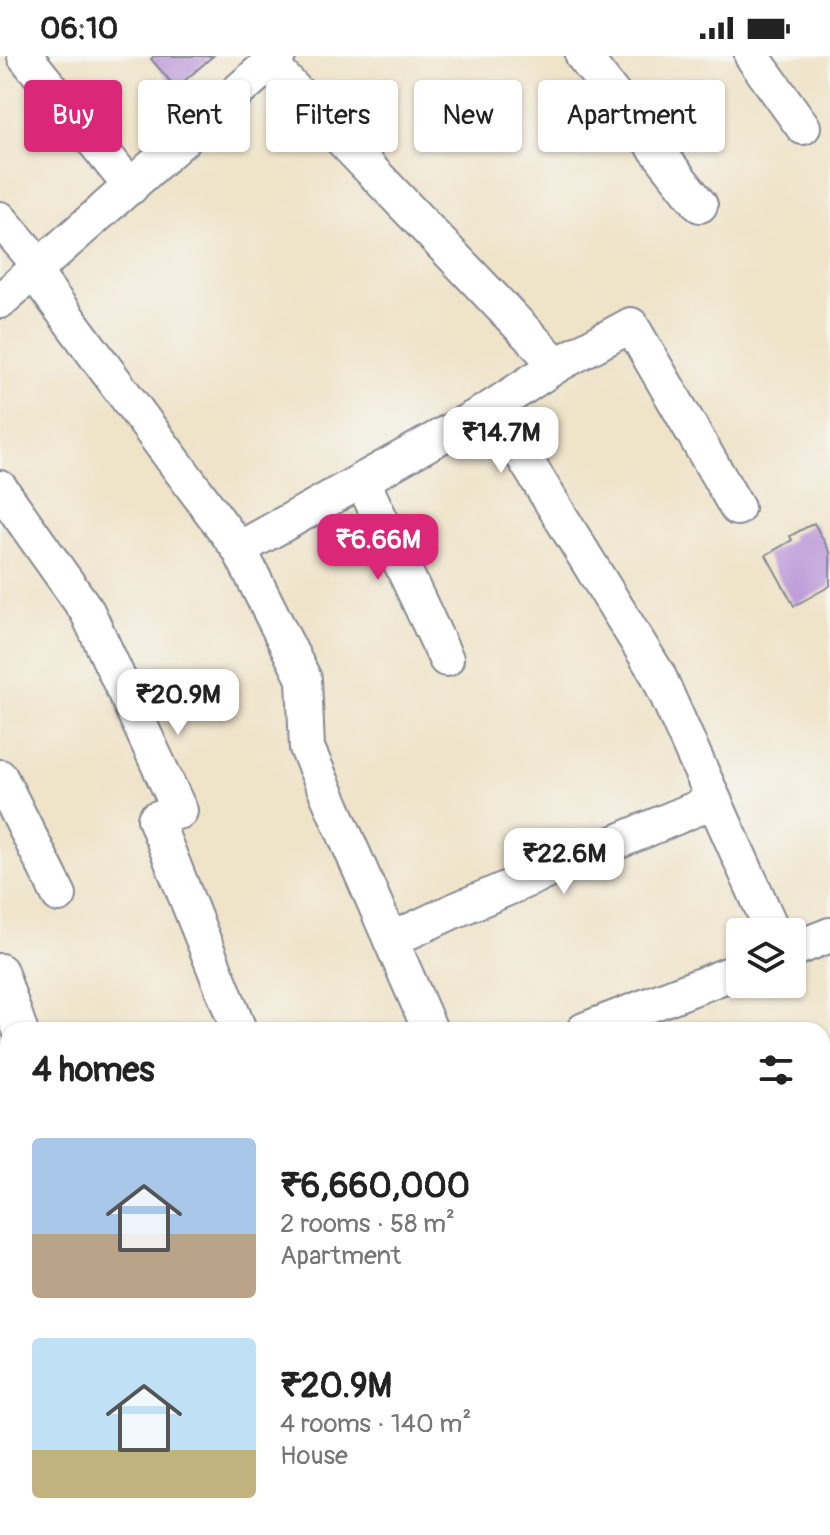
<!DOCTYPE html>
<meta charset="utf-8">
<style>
:root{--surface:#fff;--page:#f2f2f2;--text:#222;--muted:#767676;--accent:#db2777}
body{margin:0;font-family:Pangolin,sans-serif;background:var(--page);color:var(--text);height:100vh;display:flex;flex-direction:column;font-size:30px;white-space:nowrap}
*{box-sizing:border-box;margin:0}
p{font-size:26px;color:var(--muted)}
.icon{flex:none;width:44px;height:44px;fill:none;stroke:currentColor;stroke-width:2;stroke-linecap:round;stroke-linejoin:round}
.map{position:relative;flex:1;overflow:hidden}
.side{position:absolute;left:0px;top:966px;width:830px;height:514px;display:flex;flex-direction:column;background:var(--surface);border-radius:24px 24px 0 0;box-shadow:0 2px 6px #0004}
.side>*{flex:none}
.hud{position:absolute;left:24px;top:24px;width:782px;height:72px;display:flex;gap:16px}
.fabs{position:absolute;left:726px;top:862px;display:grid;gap:16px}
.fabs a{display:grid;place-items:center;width:80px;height:80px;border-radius:8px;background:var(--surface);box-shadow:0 2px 6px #0004;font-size:40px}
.price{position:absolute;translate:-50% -68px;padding:0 18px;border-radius:16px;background:#fff;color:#222;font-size:26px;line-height:52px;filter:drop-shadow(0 2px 4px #0008)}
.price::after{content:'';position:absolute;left:50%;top:48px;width:24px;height:18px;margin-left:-12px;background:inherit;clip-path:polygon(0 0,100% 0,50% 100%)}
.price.selected{background:var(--accent);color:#fff}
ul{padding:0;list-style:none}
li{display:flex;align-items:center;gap:24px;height:200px;padding:0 32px}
li span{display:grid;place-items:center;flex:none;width:224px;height:160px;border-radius:8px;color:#555}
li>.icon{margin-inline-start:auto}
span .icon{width:96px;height:96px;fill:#fffc;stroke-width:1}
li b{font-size:34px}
h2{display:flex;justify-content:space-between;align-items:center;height:96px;padding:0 32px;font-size:34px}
.chip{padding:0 28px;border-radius:8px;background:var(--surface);box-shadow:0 2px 6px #0004;font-size:28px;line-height:72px}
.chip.selected{background:var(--accent);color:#fff}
.status{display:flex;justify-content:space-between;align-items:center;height:56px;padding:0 40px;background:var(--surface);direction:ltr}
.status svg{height:22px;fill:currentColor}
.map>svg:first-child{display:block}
</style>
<div class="status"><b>06:10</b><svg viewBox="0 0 49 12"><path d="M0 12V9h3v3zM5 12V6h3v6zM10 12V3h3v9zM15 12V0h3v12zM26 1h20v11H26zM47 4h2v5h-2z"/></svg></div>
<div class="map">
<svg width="830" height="1479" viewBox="0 0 830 1479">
<rect width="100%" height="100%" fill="#f6f6f2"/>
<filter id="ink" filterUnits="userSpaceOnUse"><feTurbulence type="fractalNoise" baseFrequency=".0125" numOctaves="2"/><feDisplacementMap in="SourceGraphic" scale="16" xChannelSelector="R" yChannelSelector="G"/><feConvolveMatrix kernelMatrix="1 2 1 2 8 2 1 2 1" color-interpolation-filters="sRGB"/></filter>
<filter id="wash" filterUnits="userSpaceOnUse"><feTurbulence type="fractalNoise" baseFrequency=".006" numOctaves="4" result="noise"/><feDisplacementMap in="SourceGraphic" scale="32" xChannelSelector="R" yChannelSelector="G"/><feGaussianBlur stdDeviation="1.8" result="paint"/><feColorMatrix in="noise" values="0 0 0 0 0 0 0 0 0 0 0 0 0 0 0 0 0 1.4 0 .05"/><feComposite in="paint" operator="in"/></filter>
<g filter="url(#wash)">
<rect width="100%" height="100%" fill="#efe3c8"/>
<g id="blocks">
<g fill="#bb98d8">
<path d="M 154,0 L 213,0 L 176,32 L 151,3 Z"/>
<path d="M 814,467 L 830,496 L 830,530 L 794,550 L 766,499 L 792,484 L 790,480 Z"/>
</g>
</g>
</g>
<g filter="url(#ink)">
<use href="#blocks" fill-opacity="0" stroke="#858993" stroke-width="2"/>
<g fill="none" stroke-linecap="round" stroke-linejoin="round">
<g stroke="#858993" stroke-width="38">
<g id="minor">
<path d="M 25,0 L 131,131"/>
<path d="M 583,0 L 700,149"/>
<path d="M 752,0 L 803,71"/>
<path d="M 269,7 L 557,309 L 493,351 L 658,619 L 773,876"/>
<path d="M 0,163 L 40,210"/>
<path d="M 33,215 L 239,493 L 304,623 L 307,692 L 430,974"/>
<path d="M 0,245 L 278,0"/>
<path d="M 557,309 L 631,269 L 737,452"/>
<path d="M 362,424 L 446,603"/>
<path d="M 0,432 L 87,555 L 180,755 L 155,763 L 239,974"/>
<path d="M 239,493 L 493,351"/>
<path d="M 0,721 L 59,839"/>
<path d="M 391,884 L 451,856 L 714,745"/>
<path d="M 792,894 L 830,879"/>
<path d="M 0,915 L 20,974"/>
<path d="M 584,974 L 740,914"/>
<path d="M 822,1032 L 830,1030"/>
<path d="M 822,1162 L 830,1159"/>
<path d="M 0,1244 L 8,1240"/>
<path d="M 524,1472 L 528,1479"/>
<path d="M 821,1472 L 825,1479"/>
<path d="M 90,1479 L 105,1472"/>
<path d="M 440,1479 L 450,1472"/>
</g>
</g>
<use href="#minor" stroke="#fff" stroke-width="34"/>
</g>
</g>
</svg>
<div class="fabs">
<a><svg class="icon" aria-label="layers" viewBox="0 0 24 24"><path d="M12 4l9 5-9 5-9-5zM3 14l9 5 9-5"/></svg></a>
</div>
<b class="price" style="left:501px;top:419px">₹14.7M</b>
<b class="price selected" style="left:378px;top:526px">₹6.66M</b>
<b class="price" style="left:178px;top:681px">₹20.9M</b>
<b class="price" style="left:564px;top:840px">₹22.6M</b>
<div class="hud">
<a class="chip selected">Buy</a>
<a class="chip">Rent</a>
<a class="chip">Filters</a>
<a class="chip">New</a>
<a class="chip">Apartment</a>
</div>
<section class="side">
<h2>4 homes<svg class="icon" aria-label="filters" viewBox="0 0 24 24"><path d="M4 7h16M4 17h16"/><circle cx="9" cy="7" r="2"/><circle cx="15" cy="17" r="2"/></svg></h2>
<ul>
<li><span style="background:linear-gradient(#a9c7e8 60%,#b9a48a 0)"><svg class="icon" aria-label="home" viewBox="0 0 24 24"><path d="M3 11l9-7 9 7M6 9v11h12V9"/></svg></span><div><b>₹6,660,000</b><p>2 rooms · 58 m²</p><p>Apartment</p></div></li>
<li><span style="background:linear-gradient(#bfe0f5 70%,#c2b280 0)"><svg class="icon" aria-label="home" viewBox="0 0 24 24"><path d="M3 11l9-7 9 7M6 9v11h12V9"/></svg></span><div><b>₹20.9M</b><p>4 rooms · 140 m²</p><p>House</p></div></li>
</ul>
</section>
</div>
